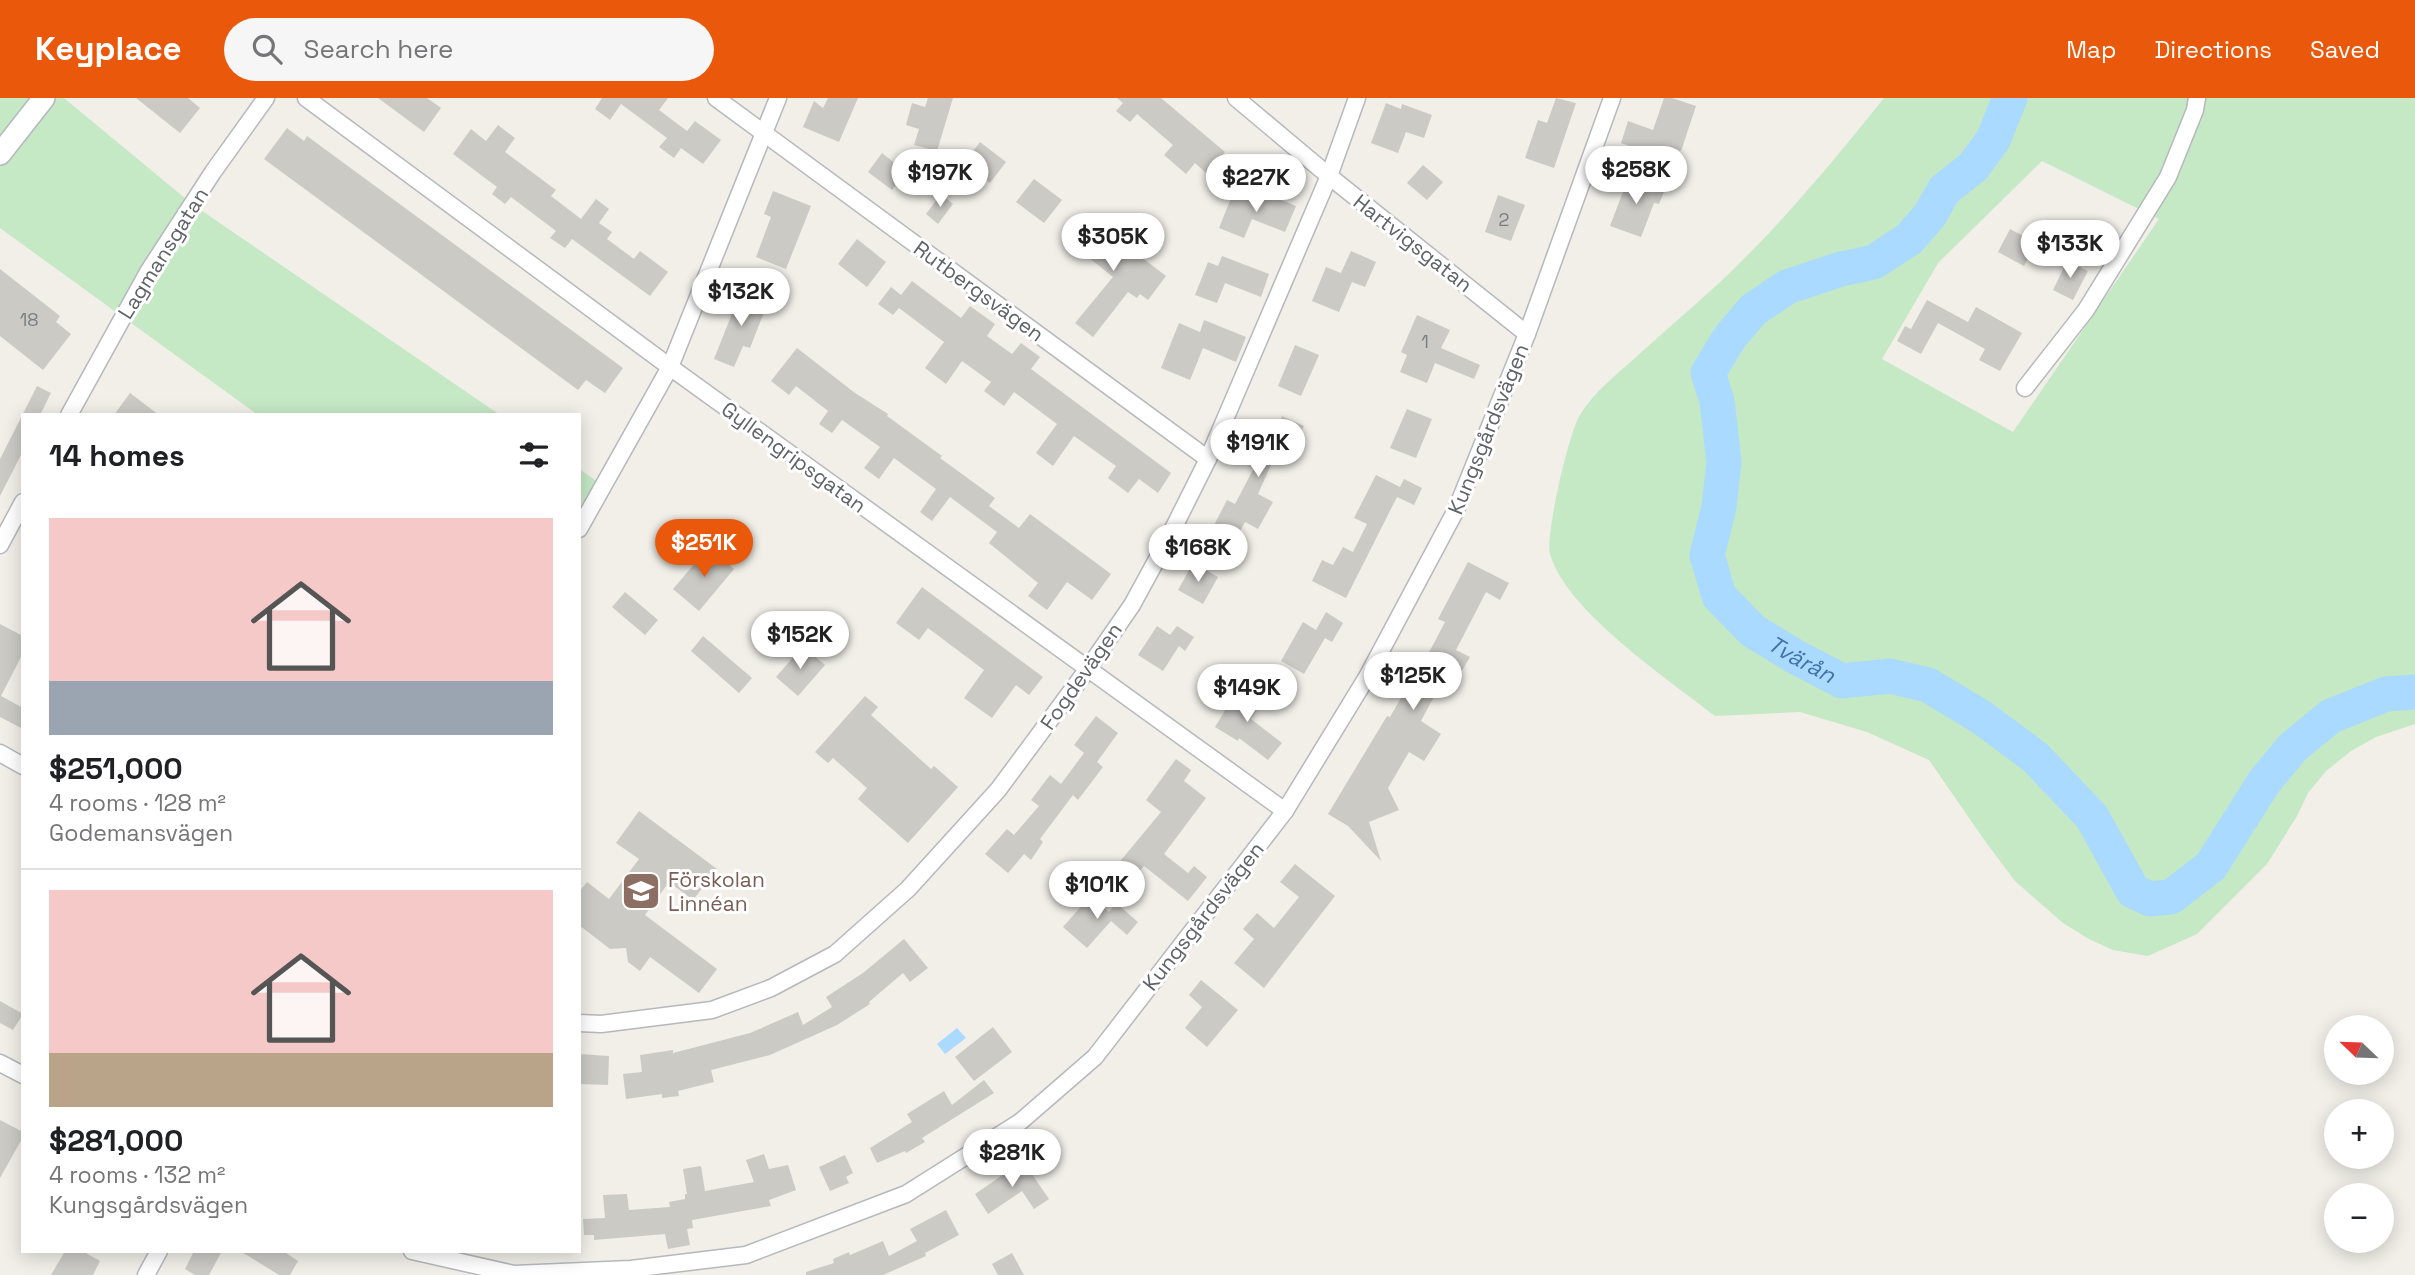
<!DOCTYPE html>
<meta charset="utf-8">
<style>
:root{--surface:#fff;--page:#f6f6f6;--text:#202124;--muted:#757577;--line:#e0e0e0;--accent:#ea580c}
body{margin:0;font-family:"Space Grotesk",sans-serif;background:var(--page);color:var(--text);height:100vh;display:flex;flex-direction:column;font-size:26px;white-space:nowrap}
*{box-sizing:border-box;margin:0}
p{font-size:23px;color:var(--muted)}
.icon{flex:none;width:38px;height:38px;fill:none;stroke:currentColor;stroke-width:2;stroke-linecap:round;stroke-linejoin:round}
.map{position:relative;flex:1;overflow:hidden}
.drawer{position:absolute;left:21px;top:315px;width:560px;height:840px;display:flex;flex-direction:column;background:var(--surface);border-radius:0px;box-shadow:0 4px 18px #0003}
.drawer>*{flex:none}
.needle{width:46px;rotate:293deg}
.controls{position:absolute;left:2324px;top:917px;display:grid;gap:14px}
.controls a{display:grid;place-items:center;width:70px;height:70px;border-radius:50%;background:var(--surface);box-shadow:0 4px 18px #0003;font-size:35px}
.price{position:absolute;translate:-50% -60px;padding:0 16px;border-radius:24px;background:#fff;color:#222;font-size:23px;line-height:46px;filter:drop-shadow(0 2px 4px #0008)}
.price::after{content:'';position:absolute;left:50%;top:42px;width:21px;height:16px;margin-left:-10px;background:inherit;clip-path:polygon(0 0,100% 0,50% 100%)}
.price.current{background:var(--accent);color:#fff}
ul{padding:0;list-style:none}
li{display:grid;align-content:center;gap:14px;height:371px;padding:0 28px}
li+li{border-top:2px solid var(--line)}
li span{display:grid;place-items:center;height:217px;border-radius:0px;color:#555}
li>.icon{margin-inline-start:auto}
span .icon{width:126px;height:126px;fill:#fffc;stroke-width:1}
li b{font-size:30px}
h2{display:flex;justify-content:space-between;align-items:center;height:84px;padding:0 28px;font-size:30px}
header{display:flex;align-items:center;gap:42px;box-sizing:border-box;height:98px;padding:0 35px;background:var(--accent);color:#fff}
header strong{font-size:33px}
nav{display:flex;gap:38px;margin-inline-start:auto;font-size:24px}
.search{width:490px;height:63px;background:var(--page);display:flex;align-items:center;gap:18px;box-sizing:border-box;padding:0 24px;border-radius:38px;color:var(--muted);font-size:26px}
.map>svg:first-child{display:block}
</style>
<header>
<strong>Keyplace</strong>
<div class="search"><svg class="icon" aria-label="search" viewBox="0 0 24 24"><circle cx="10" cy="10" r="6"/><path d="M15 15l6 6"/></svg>Search here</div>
<nav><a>Map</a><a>Directions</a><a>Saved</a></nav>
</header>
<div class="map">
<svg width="2415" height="1177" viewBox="0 0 2415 1177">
<rect width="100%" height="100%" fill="#f1efe8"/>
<g fill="#c5e8c5" fill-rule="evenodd">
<path d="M 0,0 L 64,0 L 192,106 L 500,317 L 258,317 L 0,130 Z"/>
<path d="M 1884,0 L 2415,0 L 2415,626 L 2376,639 L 2351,653 L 2326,673 L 2308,695 L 2297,718 L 2267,766 L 2197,836 L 2148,858 L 2113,852 L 2089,841 L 2063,825 L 2015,783 L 1985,743 L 1929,662 L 1867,634 L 1800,614 L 1715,618 C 1668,581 1566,513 1550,456 C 1545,438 1569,334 1580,317 C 1593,295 1616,277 1635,260 C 1662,235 1691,211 1718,186 C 1779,129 1832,65 1884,0 ZM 2042,63 L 2159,121 L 2013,334 L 1882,261 L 1938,165 Z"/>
<path d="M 579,371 L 604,388 L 579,431 Z"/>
</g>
<path fill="#aadaff" d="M 957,930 L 966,940 L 945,956 L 937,946 Z"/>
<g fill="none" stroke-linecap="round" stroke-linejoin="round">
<path stroke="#aadaff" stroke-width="35" id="s1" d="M 2010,0 L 1993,42 L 1973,69 L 1944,92 L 1930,117 L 1909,141 L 1874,164 L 1841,171 L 1787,189 L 1753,212 L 1730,239 L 1708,275 L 1717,303 L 1724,364 L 1719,409 L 1707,457 L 1719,498 L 1753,533 L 1796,559 L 1842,583 L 1890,578 L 1928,587 L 1981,619 L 2035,659 L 2092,719 L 2133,793 L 2150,801 L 2171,799 L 2211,768 L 2264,684 L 2293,649 L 2331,618 L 2386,596 L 2415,594"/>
</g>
<g fill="#cccac5">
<path d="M 136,0 L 188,0 L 200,10 L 180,35 Z"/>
<path d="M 378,0 L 427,0 L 441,10 L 424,34 Z"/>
<path d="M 602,0 L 668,0 L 659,12 L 687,33 L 695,23 L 721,42 L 703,66 L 681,50 L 674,60 L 659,49 L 667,40 L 621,6 L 610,22 L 595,11 Z"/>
<path d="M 828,0 L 858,0 L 839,44 L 803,29 L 814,3 L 823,10 Z"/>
<path d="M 928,0 L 953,0 L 937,53 L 914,47 L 919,31 L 906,27 L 912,5 L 925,9 Z"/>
<path d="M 1117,0 L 1161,0 L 1225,54 L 1207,76 L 1195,65 L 1186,76 L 1164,57 L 1173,47 L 1137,16 L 1130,24 L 1116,13 L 1123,5 Z"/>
<path d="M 1556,0 L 1576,5 L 1554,70 L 1525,60 L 1538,22 L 1547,25 Z"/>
<path d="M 1664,0 L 1672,0 L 1696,8 L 1681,53 L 1675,51 L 1671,63 L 1621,45 L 1628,23 L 1653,32 Z"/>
<path d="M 1386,5 L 1401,11 L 1402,6 L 1432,17 L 1424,40 L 1406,34 L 1398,55 L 1371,45 Z"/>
<path d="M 498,27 L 515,40 L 505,54 L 556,92 L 551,98 L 581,121 L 596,101 L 609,111 L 599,125 L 612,134 L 607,141 L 634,161 L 640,153 L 668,174 L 650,198 L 572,141 L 565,150 L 550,140 L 556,133 L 511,99 L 505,106 L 492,96 L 497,89 L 453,56 L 471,31 L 486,43 Z"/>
<path d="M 287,30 L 304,43 L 307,38 L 623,270 L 605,295 L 586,282 L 578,292 L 264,61 Z"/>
<path d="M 980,44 L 1006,64 L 990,85 L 963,66 Z"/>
<path d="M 882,55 L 906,74 L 892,92 L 868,74 Z"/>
<path d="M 1423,67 L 1443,84 L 1427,102 L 1407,85 Z"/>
<path d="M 1629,78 L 1665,91 L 1659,106 L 1654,105 L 1641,139 L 1610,128 Z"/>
<path d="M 1034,81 L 1062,102 L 1044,125 L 1016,104 Z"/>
<path d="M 773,93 L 811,108 L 786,171 L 756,159 L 771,119 L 764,116 Z"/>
<path d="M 1261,94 L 1296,108 L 1285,134 L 1252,121 L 1244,140 L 1219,130 L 1233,95 L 1257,105 Z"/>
<path d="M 941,96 L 953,106 L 938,126 L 926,116 Z"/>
<path d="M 1498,97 L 1525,107 L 1511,143 L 1485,134 Z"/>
<path d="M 1088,118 L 1166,178 L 1148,202 L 1140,196 L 1137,200 L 1128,194 L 1093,239 L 1075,225 L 1113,179 L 1068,143 Z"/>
<path d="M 2010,131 L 2037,145 L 2024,168 L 1998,154 Z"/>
<path d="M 857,141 L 886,164 L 867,189 L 838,166 Z"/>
<path d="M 1351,153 L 1376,164 L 1365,189 L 1352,184 L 1339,214 L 1312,203 L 1326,169 L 1341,175 Z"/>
<path d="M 1222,158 L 1269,176 L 1261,199 L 1225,185 L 1217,205 L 1195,197 L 1208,164 L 1218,168 Z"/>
<path d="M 2067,163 L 2088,173 L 2073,202 L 2053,192 Z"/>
<path d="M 0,171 L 60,218 L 56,224 L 71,236 L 43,272 L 0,238 Z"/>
<path d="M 912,183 L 961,220 L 970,208 L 995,226 L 987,238 L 1012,256 L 1021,245 L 1040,259 L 1031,271 L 1171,375 L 1158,395 L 1139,381 L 1128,395 L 1108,380 L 1116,368 L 1074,338 L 1053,368 L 1036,355 L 1057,326 L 1014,294 L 1004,308 L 984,293 L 991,284 L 962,263 L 946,286 L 925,270 L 944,244 L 899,210 L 893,217 L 878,206 L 891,189 L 901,197 Z"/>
<path d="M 741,193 L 768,204 L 750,250 L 743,248 L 734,269 L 714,261 Z"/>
<path d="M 1927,202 L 1968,224 L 1976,209 L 2022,235 L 2000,273 L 1979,262 L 1985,251 L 1938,225 L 1921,256 L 1897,243 L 1905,228 L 1911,231 Z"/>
<path d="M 1417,217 L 1450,232 L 1441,250 L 1480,267 L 1474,281 L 1435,265 L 1427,285 L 1400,274 L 1407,257 L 1401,254 Z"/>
<path d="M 1204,222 L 1246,239 L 1236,264 L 1203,250 L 1190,282 L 1161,270 L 1179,225 L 1200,234 Z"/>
<path d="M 1295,247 L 1319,257 L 1301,298 L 1278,288 Z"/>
<path d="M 797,250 L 855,295 L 888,316 L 887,318 L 942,358 L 940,360 L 995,400 L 989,408 L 1019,430 L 1030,416 L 1111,476 L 1092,502 L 1067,484 L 1047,512 L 1028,498 L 1038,485 L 989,445 L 997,434 L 950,399 L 932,423 L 920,414 L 936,391 L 894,360 L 879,381 L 864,370 L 880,349 L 842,322 L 832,335 L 819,326 L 828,313 L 796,288 L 789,297 L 771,283 Z"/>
<path d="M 37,288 L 51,295 L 40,317 L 23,317 L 23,353 L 0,398 L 0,361 Z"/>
<path d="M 130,295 L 159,317 L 114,317 Z"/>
<path d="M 1407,311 L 1432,321 L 1416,360 L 1390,350 Z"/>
<path d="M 1282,318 L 1304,328 L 1291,357 L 1278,351 L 1258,396 L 1273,404 L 1258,431 L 1245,424 L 1235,443 L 1212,431 L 1227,402 L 1235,406 L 1255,368 L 1245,364 L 1261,326 L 1276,333 Z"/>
<path d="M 1376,377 L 1400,389 L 1404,381 L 1422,390 L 1414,407 L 1397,399 L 1346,500 L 1312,483 L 1322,462 L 1333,467 L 1343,449 L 1353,454 L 1367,426 L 1354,420 Z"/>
<path d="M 709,449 L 734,471 L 699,513 L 673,491 Z"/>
<path d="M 1468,464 L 1509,485 L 1500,502 L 1486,494 L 1456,552 L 1470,559 L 1458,580 L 1447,574 L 1421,623 L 1441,636 L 1424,663 L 1409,654 L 1388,690 L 1399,712 L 1369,724 L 1381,763 L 1348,728 L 1328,716 L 1387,618 L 1390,619 L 1409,586 L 1407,584 L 1420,559 L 1425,562 L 1445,524 L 1438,521 Z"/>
<path d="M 1193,465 L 1218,479 L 1203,506 L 1178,492 Z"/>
<path d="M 922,489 L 1043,579 L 1029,597 L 1016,587 L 992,620 L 964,600 L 984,572 L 928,530 L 919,542 L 896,525 Z"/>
<path d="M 625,494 L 658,522 L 645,537 L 612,509 Z"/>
<path d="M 1326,514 L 1343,525 L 1332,544 L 1325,540 L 1304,576 L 1281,563 L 1303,524 L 1316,532 Z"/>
<path d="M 0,526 L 23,538 L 23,555 L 1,598 L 23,610 L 23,631 L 0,619 Z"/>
<path d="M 1157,528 L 1170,537 L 1177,528 L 1194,539 L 1185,553 L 1179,548 L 1163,573 L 1138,557 Z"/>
<path d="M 703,538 L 752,580 L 739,595 L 691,553 Z"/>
<path d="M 803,548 L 825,567 L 798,598 L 776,579 Z"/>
<path d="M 1239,589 L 1262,603 L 1251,621 L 1282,645 L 1268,662 L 1239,640 L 1238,643 L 1215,629 Z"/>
<path d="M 865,598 L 878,609 L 871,617 L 931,671 L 934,668 L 958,689 L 908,745 L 858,701 L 867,690 L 833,660 L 828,665 L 815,654 Z"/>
<path d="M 1096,618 L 1118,635 L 1097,664 L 1103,669 L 1078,702 L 1073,697 L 1040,741 L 1043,744 L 1031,762 L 1024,756 L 1008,775 L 985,756 L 1007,731 L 1014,737 L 1039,708 L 1031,702 L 1050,677 L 1061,686 L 1084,655 L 1074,647 Z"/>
<path d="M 1176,661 L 1191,672 L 1184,683 L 1206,700 L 1164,756 L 1188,775 L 1194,768 L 1207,779 L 1188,803 L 1144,768 L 1129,786 L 1112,773 L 1161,714 L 1146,702 Z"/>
<path d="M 639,713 L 717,771 L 693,802 L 669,784 L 645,817 L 717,871 L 699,895 L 650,859 L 640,873 L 628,864 L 626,850 L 610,851 L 579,827 L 579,794 L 587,784 L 609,801 L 639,761 L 616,745 Z"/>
<path d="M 1295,766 L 1335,798 L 1264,890 L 1234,865 L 1254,841 L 1243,831 L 1257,815 L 1274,830 L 1299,799 L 1280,784 Z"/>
<path d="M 1090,798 L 1109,814 L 1116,805 L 1138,824 L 1127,837 L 1111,823 L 1087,850 L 1063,829 Z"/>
<path d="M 904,841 L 928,870 L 910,884 L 903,875 L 869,904 L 870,906 L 837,927 L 770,957 L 711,972 L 714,984 L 678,993 L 679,998 L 662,1000 L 662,996 L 626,1001 L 623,976 L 642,974 L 640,957 L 673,952 L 673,955 L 750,935 L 798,914 L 803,927 L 832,909 L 826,899 L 863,875 Z"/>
<path d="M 1201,882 L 1238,912 L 1207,949 L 1185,930 L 1202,909 L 1189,897 Z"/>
<path d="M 0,903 L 23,916 L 13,932 L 0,925 Z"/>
<path d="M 993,929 L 1012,954 L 974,983 L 955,959 Z"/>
<path d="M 579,956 L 609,958 L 608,987 L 579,986 Z"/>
<path d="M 984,982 L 994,995 L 922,1040 L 925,1044 L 906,1055 L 905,1053 L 877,1065 L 870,1050 L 912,1024 L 907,1016 L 944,993 L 952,1007 Z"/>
<path d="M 0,1022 L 23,1034 L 23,1039 L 0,1080 Z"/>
<path d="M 764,1056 L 769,1071 L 788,1067 L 796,1092 L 769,1102 L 771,1108 L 692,1122 L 693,1130 L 687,1131 L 690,1147 L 668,1151 L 665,1136 L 594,1142 L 594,1137 L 584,1137 L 583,1121 L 605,1120 L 603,1097 L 627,1096 L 629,1112 L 670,1109 L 669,1104 L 685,1101 L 685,1096 L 687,1096 L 683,1071 L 701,1068 L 705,1093 L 754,1084 L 746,1062 Z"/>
<path d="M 845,1057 L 853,1075 L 846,1079 L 849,1085 L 830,1093 L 819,1069 Z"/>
<path d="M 1023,1063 L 1049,1101 L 1034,1111 L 1022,1093 L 988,1116 L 975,1096 Z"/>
<path d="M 946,1112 L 959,1137 L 925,1155 L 926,1158 L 883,1177 L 806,1177 L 806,1174 L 834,1165 L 833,1161 L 849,1154 L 850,1157 L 883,1143 L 889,1158 L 917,1143 L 910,1131 Z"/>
<path d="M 65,1153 L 82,1153 L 100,1163 L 93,1177 L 51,1177 Z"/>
<path d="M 194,1153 L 222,1153 L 209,1177 L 195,1177 L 185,1171 Z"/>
<path d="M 240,1153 L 283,1153 L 298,1163 L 290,1177 L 279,1177 Z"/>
<path d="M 1012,1155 L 1024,1177 L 998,1177 L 992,1166 Z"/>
</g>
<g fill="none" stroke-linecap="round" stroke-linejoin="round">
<g stroke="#b5b8bc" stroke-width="19">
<g id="minor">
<path d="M 306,0 L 670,269 L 1285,713"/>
<path d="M 716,0 L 1208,361"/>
<path d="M 1236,0 L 1329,78 L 1527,236"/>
<path d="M 2025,290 L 2086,212 L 2168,79 L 2195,12 L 2197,0"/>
<path d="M 69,317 L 148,174 L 213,74 L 266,0"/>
<path d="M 579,431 L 670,269 L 778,0"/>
<path d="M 0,447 L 23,404"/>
<path d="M 0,655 L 23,668"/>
<path d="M 579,925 L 601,926 L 712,912 L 771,890 L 835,856 L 908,791 L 998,692 L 1087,572 L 1132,507 L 1168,441 L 1208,361 L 1329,78 L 1357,0"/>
<path d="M 0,965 L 23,977"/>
<path d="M 412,1153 L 514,1176 L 631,1171 L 746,1157 L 906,1096 L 1020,1024 L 1095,959 L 1285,713 L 1367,579 L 1456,412 L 1527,236 L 1612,0"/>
<path d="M 146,1177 L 159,1153"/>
</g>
</g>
<g stroke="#b5b8bc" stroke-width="24">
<path id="tertiary" d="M 0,56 L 44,0"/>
</g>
<use href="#minor" stroke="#fff" stroke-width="16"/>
<use href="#tertiary" stroke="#fff" stroke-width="21"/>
</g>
<defs>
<g id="school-square" transform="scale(2.0125)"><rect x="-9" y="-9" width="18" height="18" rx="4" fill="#8d6e63" stroke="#fff"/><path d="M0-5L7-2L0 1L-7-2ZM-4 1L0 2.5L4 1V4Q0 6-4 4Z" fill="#fff"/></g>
</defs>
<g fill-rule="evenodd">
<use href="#school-square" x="641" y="793"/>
</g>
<g text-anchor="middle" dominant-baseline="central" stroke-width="6" stroke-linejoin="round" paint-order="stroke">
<g font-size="18" fill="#7a7d7f">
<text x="1504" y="121">2</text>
<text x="29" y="221">18</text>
<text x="1425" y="243">1</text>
</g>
<g font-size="21" fill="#5f6368" stroke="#fff">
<text transform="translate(1413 145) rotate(38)">Hartvigsgatan</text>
<text transform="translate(163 155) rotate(-58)">Lagmansgatan</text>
<text transform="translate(979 193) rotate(36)">Rutbergsvägen</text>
<text transform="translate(1488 331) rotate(-68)">Kungsgårdsvägen</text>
<text transform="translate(794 359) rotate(36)">Gyllengripsgatan</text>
<text transform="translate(1081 578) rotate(-55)">Fogdevägen</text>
<text transform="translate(1203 818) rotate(-52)">Kungsgårdsvägen</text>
</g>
<g font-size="21" fill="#785e54" stroke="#fff" text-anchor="start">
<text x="668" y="781">Förskolan<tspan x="668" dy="24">Linnéan</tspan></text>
</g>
<g font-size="23" font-style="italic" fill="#4174aa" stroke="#fff">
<text stroke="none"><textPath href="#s1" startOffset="761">Tvärån</textPath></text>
</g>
</g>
</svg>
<div class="controls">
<a><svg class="needle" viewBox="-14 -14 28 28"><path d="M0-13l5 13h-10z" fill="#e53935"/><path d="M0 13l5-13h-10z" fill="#757577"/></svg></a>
<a>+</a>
<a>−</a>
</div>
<b class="price" style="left:1636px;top:108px">$258K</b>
<b class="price" style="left:940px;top:111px">$197K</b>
<b class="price" style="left:1256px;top:116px">$227K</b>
<b class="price" style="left:1113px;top:175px">$305K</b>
<b class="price" style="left:2070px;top:182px">$133K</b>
<b class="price" style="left:741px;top:230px">$132K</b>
<b class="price" style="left:1258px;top:381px">$191K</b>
<b class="price current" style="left:704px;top:481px">$251K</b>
<b class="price" style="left:1198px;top:486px">$168K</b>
<b class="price" style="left:800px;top:573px">$152K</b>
<b class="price" style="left:1413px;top:614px">$125K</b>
<b class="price" style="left:1247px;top:626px">$149K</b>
<b class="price" style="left:1097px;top:823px">$101K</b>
<b class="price" style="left:1012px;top:1091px">$281K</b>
<section class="drawer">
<h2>14 homes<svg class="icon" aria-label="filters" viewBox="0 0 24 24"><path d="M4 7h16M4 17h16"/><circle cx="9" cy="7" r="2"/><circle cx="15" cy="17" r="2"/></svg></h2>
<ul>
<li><span style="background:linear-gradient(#f6c9c9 75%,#9aa5b1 0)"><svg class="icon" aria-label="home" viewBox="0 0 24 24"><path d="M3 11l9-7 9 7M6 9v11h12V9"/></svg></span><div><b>$251,000</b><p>4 rooms · 128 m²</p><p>Godemansvägen</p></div></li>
<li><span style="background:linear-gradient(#f6c9c9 75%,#b9a48a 0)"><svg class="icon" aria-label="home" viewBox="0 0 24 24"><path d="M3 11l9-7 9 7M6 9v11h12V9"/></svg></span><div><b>$281,000</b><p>4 rooms · 132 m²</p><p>Kungsgårdsvägen</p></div></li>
</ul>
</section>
</div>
